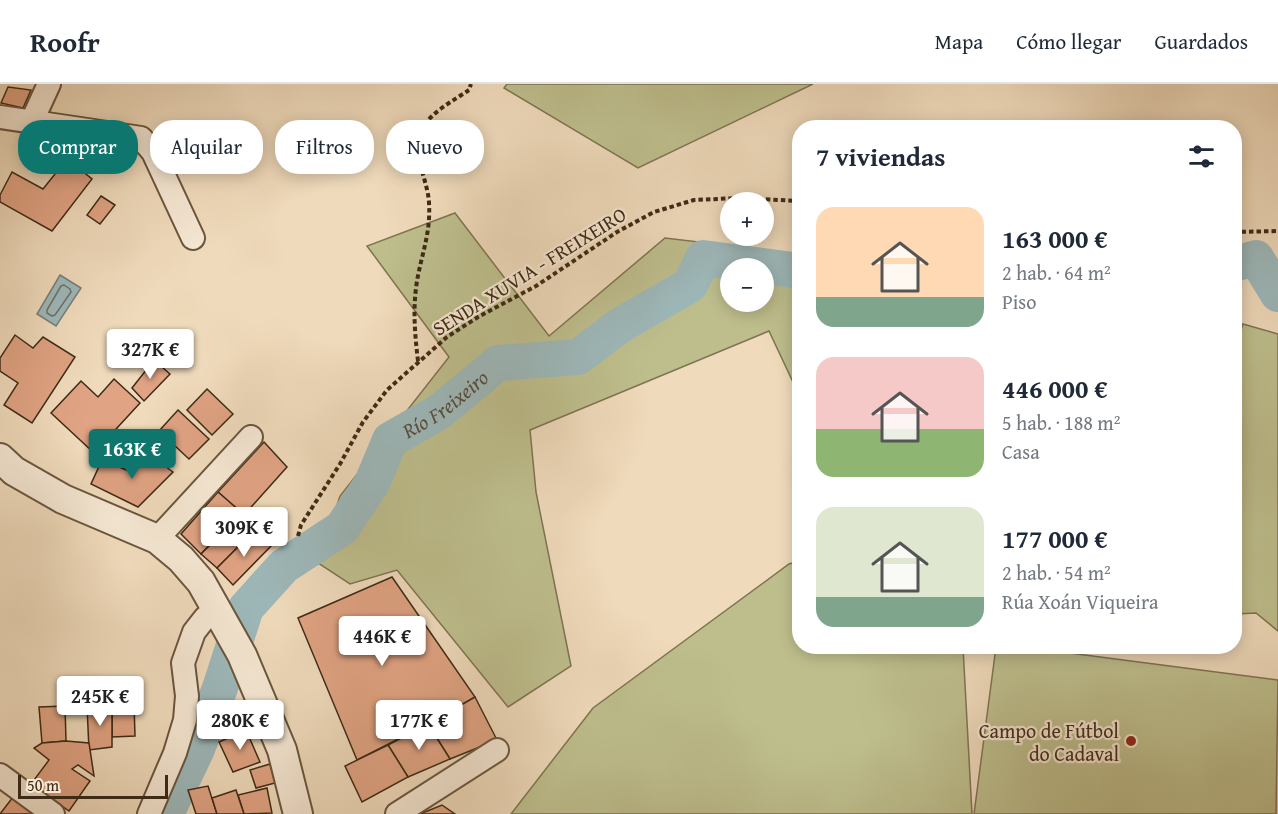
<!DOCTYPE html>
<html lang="es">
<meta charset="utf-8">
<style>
:root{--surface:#fff;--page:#f6f6f7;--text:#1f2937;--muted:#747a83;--line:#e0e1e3;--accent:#0f766e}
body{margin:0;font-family:"Gentium Book Plus",serif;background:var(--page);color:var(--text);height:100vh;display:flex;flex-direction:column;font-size:22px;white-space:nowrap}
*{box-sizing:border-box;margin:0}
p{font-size:20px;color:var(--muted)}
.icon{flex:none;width:33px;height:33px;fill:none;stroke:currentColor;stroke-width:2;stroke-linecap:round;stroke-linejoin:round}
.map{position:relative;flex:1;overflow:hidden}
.panel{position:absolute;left:792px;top:36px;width:450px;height:534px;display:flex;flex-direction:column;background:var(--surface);border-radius:24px;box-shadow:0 3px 15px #0003}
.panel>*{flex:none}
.hud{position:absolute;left:18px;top:36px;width:570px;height:54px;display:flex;gap:12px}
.fabs{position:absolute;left:720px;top:108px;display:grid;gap:12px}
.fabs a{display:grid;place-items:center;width:54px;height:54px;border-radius:50%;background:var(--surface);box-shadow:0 3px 15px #0003;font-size:30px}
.scale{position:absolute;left:18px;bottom:15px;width:150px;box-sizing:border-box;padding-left:6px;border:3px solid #3e2a15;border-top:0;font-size:16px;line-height:21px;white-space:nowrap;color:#3e2a15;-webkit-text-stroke:4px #f5e7d3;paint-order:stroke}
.price{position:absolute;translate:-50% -51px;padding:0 14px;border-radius:6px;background:#fff;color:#222;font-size:20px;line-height:39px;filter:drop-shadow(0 2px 3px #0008)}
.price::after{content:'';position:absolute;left:50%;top:36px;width:18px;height:14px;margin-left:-9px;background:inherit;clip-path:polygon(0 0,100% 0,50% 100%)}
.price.selected{background:var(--accent);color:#fff}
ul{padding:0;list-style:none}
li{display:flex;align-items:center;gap:18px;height:150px;padding:0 24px}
li span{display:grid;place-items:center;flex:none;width:168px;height:120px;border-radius:18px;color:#555}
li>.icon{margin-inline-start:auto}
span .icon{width:72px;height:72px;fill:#fffc;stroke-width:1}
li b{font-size:26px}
h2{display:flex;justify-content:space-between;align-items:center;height:72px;padding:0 24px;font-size:26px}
.pill{padding:0 21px;border-radius:24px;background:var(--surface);box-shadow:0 3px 15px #0003;font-size:21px;line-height:54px}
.pill.selected{background:var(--accent);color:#fff}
header{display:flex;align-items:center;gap:36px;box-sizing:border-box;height:84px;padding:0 30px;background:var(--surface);border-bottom:2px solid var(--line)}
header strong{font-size:28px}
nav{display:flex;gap:33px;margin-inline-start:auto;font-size:21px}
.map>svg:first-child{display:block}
</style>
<header>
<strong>Roofr</strong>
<nav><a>Mapa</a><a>Cómo llegar</a><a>Guardados</a></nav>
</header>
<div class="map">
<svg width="1278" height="730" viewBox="0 0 1278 730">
<rect width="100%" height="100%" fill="#efdabb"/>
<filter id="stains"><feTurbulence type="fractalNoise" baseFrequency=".00333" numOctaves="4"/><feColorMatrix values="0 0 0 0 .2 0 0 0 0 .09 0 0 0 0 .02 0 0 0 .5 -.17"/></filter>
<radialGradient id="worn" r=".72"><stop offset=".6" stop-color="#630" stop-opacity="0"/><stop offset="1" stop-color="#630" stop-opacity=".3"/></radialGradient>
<g fill="#bebe8d" stroke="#7e7451" stroke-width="1.5" fill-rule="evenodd">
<path d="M 507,0 L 813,0 L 638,84 L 504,4 Z"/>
<path d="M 455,129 L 549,252 L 665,154 L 799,170 L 799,311 L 769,247 L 530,346 L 536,408 L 571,582 L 508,623 L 397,486 L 350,500 L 318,479 L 340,412 L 449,273 L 367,162 ZM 764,184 L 764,218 L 730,218 L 730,184 Z"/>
<path d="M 1243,240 L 1278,250 L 1278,547 L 1256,529 L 1235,530 L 1234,267 Z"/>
<path d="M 799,477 L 800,562 L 963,563 L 972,730 L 511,730 L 593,624 L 789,480 Z"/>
<path d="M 996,563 L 1023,563 L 1278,596 L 1276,730 L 974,730 Z"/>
</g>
<path fill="#9db8ba" stroke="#777f78" stroke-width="1.5" d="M 60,191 L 81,204 L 56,242 L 37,230 Z"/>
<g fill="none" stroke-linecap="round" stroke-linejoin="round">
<path stroke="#6e7168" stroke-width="1.5" d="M 64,201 L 70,205 L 71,208 L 55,231 L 52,232 L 47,229 L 47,226 L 61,202 Z"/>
<g stroke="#9db8ba" stroke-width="36">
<path d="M 1234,180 L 1256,174 L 1278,210"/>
<path id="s1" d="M 166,730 L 197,665 L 220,604 L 246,524 L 284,482 L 342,444 L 372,399 L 390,356 L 439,328 L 498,279 L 578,273 L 619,242 L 690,201 L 703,174 L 800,187"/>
</g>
</g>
<g fill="#e0a383" stroke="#3e2a15" stroke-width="1.5">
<path d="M 8,3 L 31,6 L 23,24 L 1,19 Z"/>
<path d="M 67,75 L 92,95 L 52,147 L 0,118 L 0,111 L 12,88 L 43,105 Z"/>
<path d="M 101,112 L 115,121 L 100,140 L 87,131 Z"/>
<path d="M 15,251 L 33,264 L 43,253 L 75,273 L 32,339 L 4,321 L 18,299 L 0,287 L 0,274 Z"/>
<path d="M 154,276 L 170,290 L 144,317 L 132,304 Z"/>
<path d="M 114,295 L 140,319 L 94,369 L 51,329 L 81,297 L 98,313 Z"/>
<path d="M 207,305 L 233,330 L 212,351 L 187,326 Z"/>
<path d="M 178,326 L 209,355 L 189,375 L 159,347 Z"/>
<path d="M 264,358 L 287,383 L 244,431 L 218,408 Z"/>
<path d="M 147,369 L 173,388 L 138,423 L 91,400 L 102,376 L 129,387 Z"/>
<path d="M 218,408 L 241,428 L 201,470 L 181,450 Z"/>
<path d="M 237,434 L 254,447 L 217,484 L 201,470 Z"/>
<path d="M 254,447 L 271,462 L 233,501 L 217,484 Z"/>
<path d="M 392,493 L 475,613 L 428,640 L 357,676 L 298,534 Z"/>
<path d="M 475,613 L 497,656 L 450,675 L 428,640 Z"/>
<path d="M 134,620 L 135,652 L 112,653 L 112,621 Z"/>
<path d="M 112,621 L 112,663 L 89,666 L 87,622 Z"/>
<path d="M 65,622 L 66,657 L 42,659 L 39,623 Z"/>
<path d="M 428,640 L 450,675 L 408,693 L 388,661 Z"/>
<path d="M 246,646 L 260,678 L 233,688 L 219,658 Z"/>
<path d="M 66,657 L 89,659 L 94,692 L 78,681 L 72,685 L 90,697 L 69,727 L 31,700 L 49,676 L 34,664 L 42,659 Z"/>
<path d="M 388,661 L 408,693 L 362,718 L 345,682 Z"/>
<path d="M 270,680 L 275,699 L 256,704 L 250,686 Z"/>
<path d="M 208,702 L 217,730 L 196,730 L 188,706 Z"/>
<path d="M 267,704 L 272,729 L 244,730 L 238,711 Z"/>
<path d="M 236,706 L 244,730 L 217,730 L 212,714 Z"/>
<path d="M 13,713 L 36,730 L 0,730 Z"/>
<path d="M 442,721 L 455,730 L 420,730 Z"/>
</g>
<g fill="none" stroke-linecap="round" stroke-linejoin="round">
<g stroke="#6a563e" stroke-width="26">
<g id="minor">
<path d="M 0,33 L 141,54 L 153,68 L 193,154"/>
<path d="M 32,37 L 49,0"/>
<path d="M 157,455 L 251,353"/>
<path d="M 0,691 L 53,730"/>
<path d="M 149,730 L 175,669 L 185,636 L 187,612 L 183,579 L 194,548 L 205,534 L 218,524"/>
<path d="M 397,730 L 497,666"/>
</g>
</g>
<g stroke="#6a563e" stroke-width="32">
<path id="tertiary" d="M 0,374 L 14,387 L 63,415 L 157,455 L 181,475 L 201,498 L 242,571 L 282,666 L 298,730"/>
</g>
<g stroke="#3e2a15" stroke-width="4" stroke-dasharray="4.5 3" stroke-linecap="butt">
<path d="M 1234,148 L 1278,147"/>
<path d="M 418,277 C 415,252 413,229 416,204 C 420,173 431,152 429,119 C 428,96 411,69 421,47 C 429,29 453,17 469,6 L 471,0"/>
<path d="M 298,452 L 301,441 L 340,380 L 363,338 L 387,306 L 447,253 L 478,233 L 536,202 L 617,148 L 654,128 L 694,116 L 739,114 L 800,117"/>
</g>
<use href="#minor" stroke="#f5e7d3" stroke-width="22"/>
<use href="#tertiary" stroke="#f5e7d3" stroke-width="28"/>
</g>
<circle fill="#8f2418" stroke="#f5e7d3" stroke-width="2" cx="1131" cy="657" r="6"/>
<g text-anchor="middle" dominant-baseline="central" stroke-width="4.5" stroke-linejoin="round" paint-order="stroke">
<g font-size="20" fill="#3e2a15" stroke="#f5e7d3">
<text transform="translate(529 187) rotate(-32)">SENDA XUVIA - FREIXEIRO</text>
</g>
<g font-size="20" fill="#3e2a15" stroke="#f5e7d3" text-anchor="end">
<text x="1119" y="646">Campo de Fútbol<tspan x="1119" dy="23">do Cadaval</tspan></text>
</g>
<g font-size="21" font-style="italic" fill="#564e3e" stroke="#f5e7d3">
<text stroke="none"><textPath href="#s1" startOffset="514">Río Freixeiro</textPath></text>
</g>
</g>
<rect width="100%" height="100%" filter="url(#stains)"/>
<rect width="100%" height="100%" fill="url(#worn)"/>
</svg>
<div class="fabs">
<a>+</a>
<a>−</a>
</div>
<div class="scale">50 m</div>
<b class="price" style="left:150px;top:296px">327K €</b>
<b class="price selected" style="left:132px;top:396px">163K €</b>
<b class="price" style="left:244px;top:474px">309K €</b>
<b class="price" style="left:382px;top:583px">446K €</b>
<b class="price" style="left:100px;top:643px">245K €</b>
<b class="price" style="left:240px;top:667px">280K €</b>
<b class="price" style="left:419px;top:667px">177K €</b>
<div class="hud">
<a class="pill selected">Comprar</a>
<a class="pill">Alquilar</a>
<a class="pill">Filtros</a>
<a class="pill">Nuevo</a>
</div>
<section class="panel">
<h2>7 viviendas<svg class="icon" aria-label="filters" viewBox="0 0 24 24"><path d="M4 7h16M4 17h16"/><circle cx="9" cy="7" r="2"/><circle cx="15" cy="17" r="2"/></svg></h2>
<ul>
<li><span style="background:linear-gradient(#ffd9b3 75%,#7fa58c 0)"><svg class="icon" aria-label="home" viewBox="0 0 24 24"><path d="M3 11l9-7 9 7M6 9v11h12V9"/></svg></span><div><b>163 000 €</b><p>2 hab. · 64 m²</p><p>Piso</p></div></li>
<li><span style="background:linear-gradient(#f6c9c9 60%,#8fb573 0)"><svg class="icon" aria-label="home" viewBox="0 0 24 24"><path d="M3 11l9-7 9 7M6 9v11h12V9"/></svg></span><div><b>446 000 €</b><p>5 hab. · 188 m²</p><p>Casa</p></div></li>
<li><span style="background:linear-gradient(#dfe7d0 75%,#7fa58c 0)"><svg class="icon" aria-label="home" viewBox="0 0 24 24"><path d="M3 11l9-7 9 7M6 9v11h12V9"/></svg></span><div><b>177 000 €</b><p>2 hab. · 54 m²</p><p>Rúa Xoán Viqueira</p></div></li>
</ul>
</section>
</div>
